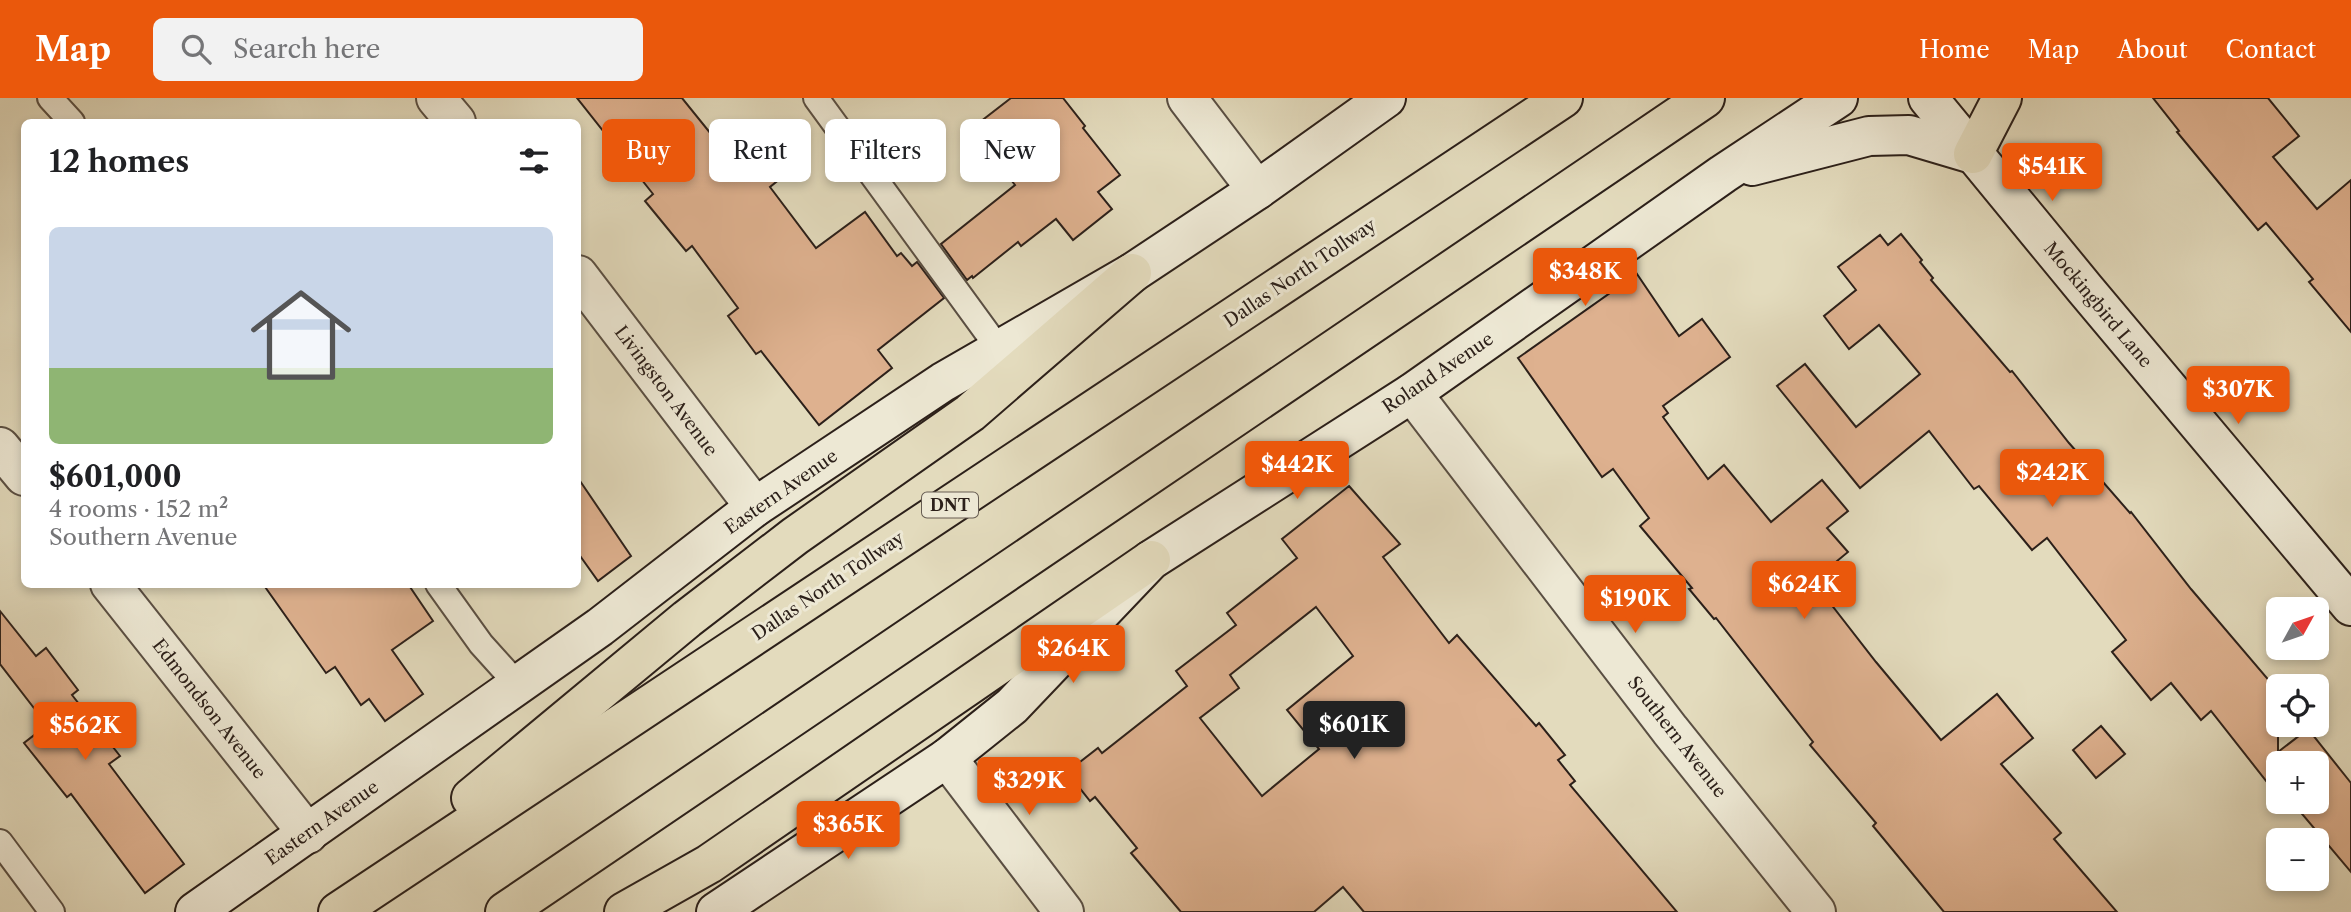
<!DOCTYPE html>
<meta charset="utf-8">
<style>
:root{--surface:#fff;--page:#f2f2f2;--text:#202124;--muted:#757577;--accent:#ea580c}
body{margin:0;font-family:"Libre Caslon Text",serif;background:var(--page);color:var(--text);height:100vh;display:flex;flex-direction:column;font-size:26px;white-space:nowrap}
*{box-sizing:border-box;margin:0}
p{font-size:23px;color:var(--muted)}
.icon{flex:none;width:38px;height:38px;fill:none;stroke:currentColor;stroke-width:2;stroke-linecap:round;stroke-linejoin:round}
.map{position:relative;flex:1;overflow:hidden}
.details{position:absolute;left:21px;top:21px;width:560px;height:469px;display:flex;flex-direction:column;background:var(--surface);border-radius:10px;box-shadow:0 4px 10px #0003}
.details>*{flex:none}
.guide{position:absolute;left:602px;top:21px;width:665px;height:63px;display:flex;gap:14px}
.needle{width:46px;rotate:50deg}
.tools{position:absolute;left:2266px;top:499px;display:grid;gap:14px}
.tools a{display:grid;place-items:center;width:63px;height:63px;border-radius:10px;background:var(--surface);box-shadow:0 4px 10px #0003;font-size:35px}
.price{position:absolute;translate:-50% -60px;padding:0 16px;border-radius:7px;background:var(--accent);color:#fff;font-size:23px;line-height:46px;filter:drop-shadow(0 2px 4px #0008)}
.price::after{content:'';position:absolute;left:50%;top:42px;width:21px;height:16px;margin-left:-10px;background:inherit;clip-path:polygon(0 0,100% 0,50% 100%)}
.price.active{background:#222;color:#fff}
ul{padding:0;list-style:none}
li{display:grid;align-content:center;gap:14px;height:371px;padding:0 28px}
li span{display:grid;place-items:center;height:217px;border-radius:10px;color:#555}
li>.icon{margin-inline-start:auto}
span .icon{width:126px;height:126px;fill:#fffc;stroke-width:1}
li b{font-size:30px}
h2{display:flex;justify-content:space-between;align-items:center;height:84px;padding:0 28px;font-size:30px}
.pill{padding:0 24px;border-radius:10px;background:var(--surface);box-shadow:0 4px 10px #0003;font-size:24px;line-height:63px}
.pill.active{background:var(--accent);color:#fff}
header{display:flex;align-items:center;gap:42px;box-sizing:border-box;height:98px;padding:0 35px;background:var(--accent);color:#fff}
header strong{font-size:33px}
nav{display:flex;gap:38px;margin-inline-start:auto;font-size:24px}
.search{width:490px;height:63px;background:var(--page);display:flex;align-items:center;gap:18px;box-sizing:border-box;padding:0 24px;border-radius:10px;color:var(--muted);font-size:26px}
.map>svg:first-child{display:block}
</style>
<header>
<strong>Map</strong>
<div class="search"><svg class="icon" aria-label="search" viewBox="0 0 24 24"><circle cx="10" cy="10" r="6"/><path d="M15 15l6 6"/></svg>Search here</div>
<nav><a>Home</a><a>Map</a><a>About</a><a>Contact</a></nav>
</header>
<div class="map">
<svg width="2351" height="814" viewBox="0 0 2351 814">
<rect width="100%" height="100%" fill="#e3dbbd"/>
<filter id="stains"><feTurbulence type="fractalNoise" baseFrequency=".00286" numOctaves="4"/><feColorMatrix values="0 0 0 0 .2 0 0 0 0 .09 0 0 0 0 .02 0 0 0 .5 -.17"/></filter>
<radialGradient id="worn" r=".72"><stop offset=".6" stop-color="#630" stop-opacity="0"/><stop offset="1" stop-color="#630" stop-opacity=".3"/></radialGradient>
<g fill="#deb18f" stroke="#2c201a" stroke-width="2" fill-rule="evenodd">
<path d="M 577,0 L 682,0 L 732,62 L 752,45 L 781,80 L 770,89 L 816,150 L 865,114 L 897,158 L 901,155 L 912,168 L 917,164 L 944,200 L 878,252 L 892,270 L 819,327 L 761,253 L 756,256 L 728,218 L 738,210 L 692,148 L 686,153 L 645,103 L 653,96 Z"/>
<path d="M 1011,0 L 1063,0 L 1085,28 L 1083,30 L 1120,77 L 1098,94 L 1112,111 L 1073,142 L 1056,121 L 1021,148 L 1018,144 L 973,180 L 972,178 L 967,182 L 941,146 L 1015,87 L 971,31 Z"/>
<path d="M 2153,0 L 2268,0 L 2299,38 L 2273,59 L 2317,111 L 2351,82 L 2351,234 L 2309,184 L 2313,181 L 2266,125 L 2258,132 L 2177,34 L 2179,33 Z"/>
<path d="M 1901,136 L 1922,162 L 1920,164 L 1933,180 L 1931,182 L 2010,274 L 2012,273 L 2069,345 L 2130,415 L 2131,414 L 2191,491 L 2278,593 L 2278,654 L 2308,631 L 2351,685 L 2351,774 L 2292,704 L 2317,704 L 2317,665 L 2278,665 L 2278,698 L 2211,613 L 2201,622 L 2171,585 L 2151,602 L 2112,554 L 2126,542 L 2047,440 L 2032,452 L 1979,388 L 1974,391 L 1929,333 L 1860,390 L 1777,288 L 1805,266 L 1856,329 L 1920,276 L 1879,227 L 1849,251 L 1824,218 L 1856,192 L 1838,169 L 1880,137 L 1888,147 Z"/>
<path d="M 1637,176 L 1679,238 L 1702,221 L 1730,259 L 1663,308 L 1668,315 L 1663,319 L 1708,381 L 1724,367 L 1771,424 L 1822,382 L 1848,413 L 1827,430 L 1848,454 L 1813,483 L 1876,564 L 1941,642 L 1997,596 L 2033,640 L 2001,666 L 2061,735 L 2054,741 L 2117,814 L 1944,814 L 1873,728 L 1876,725 L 1810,647 L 1813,644 L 1716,520 L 1714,521 L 1689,491 L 1692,490 L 1640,428 L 1649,420 L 1613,371 L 1602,379 L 1518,260 Z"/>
<path d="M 578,380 L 631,458 L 598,483 L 578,455 Z"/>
<path d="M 1349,388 L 1400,446 L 1383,459 L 1449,545 L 1457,537 L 1536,628 L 1539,625 L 1565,657 L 1558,662 L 1575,683 L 1570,687 L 1677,814 L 1364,814 L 1343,789 L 1314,814 L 1181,814 L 1131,755 L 1137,750 L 1095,699 L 1090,703 L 1067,674 L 1098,650 L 1102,655 L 1187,588 L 1176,573 L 1236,527 L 1227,515 L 1297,460 L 1282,441 ZM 1316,509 L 1353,558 L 1287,612 L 1319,651 L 1262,698 L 1200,620 L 1239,590 L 1230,577 Z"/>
<path d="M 263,486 L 408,486 L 433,523 L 392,552 L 423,596 L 385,623 L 369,601 L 361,607 L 335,569 L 326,575 Z"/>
<path d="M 0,513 L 36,558 L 46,550 L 78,592 L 72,597 L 120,658 L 109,666 L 184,766 L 145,795 L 71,696 L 67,699 L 24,645 L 47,627 L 0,566 Z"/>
<path d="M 2101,628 L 2125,656 L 2096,680 L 2073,652 Z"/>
</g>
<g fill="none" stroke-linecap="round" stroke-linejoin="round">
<g stroke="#5a4f43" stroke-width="28">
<g id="lane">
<path d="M 50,0 L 72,24"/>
<path d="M 816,0 L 999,251"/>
<path d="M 438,486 L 481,546 L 518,587"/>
<path d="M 0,744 L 52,814"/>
</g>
</g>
<g stroke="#5a4f43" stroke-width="42">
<g id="street">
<path d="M 436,0 L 456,24"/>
<path d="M 1187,0 L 1257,92"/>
<path d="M 578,177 L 755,409"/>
<path d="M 1412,295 L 1670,632 L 1816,814"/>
<path d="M 0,349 L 24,378"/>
<path d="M 110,486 L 308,736"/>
<path d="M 947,660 L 1064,814"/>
</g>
</g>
<g stroke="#2c201a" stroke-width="42">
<g id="secondary">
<path d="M 1928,0 L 2085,191 L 2351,508"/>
<path d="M 1752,68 L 1869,38 L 1909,37 L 1973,56"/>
<path d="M 195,814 L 600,529 L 755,409 L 943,284 L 1132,175 L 1257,92 L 1386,0"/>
<path d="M 716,814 L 947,660 L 1012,608 L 1151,462 L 1412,295 L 1723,76 L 1838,0"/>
</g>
</g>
<g stroke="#2c201a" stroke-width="42">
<g id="highway">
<path d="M 1973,56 L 2002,0"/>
<path d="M 471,700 L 687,521 L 795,438 L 970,315 L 1132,175"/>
<path d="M 338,814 L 1563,0"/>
<path d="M 505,814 L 1705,0"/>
<path d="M 624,814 L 709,766 L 1151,462"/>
</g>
</g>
<use href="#lane" stroke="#ede8d4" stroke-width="24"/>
<use href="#street" stroke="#ede8d4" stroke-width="38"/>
<use href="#secondary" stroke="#ede8d4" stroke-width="38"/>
<use href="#highway" stroke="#e3dbbd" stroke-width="38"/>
</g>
<g text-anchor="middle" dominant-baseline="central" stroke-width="6" stroke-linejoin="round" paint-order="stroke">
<rect fill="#ede8d4" stroke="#665c52" stroke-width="2" x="922" y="394.5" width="56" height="25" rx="5"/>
<g font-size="16" font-weight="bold" fill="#2c201a">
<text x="950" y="407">DNT</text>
</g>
<g font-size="18" fill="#2c201a" stroke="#ede8d4">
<text transform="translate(1300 175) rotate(-34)">Dallas North Tollway</text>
<text transform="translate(2098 207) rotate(50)">Mockingbird Lane</text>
<text transform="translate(1438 275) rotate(-34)">Roland Avenue</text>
<text transform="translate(666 293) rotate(53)">Livingston Avenue</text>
<text transform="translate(781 394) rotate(-35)">Eastern Avenue</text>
<text transform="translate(828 488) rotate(-34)">Dallas North Tollway</text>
<text transform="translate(209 611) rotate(52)">Edmondson Avenue</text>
<text transform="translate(1677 639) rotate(52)">Southern Avenue</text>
<text transform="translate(322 725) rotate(-35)">Eastern Avenue</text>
</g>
</g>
<rect width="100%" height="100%" filter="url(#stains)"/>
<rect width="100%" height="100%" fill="url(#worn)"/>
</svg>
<div class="tools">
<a><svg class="needle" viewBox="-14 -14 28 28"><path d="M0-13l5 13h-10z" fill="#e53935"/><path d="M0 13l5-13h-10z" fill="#757577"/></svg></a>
<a><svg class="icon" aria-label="locate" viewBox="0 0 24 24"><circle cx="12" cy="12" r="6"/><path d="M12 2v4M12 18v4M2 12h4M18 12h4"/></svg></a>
<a>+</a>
<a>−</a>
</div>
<b class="price" style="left:2052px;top:105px">$541K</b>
<b class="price" style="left:1585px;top:210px">$348K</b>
<b class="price" style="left:2238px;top:328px">$307K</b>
<b class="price" style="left:1297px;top:403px">$442K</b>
<b class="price" style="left:2052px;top:411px">$242K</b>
<b class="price" style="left:1804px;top:523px">$624K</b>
<b class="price" style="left:1635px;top:537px">$190K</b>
<b class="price" style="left:1073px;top:587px">$264K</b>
<b class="price active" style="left:1354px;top:663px">$601K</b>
<b class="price" style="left:85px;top:664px">$562K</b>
<b class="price" style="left:1029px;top:719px">$329K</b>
<b class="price" style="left:848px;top:763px">$365K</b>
<div class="guide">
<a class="pill active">Buy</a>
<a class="pill">Rent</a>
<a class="pill">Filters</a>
<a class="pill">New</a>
</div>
<section class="details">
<h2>12 homes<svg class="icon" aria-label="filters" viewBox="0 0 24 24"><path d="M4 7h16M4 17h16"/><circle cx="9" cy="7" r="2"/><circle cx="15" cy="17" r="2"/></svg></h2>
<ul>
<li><span style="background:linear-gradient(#c9d6e8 65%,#8fb573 0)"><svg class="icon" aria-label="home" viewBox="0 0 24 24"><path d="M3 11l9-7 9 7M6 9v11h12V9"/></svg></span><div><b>$601,000</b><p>4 rooms · 152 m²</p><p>Southern Avenue</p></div></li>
</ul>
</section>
</div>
